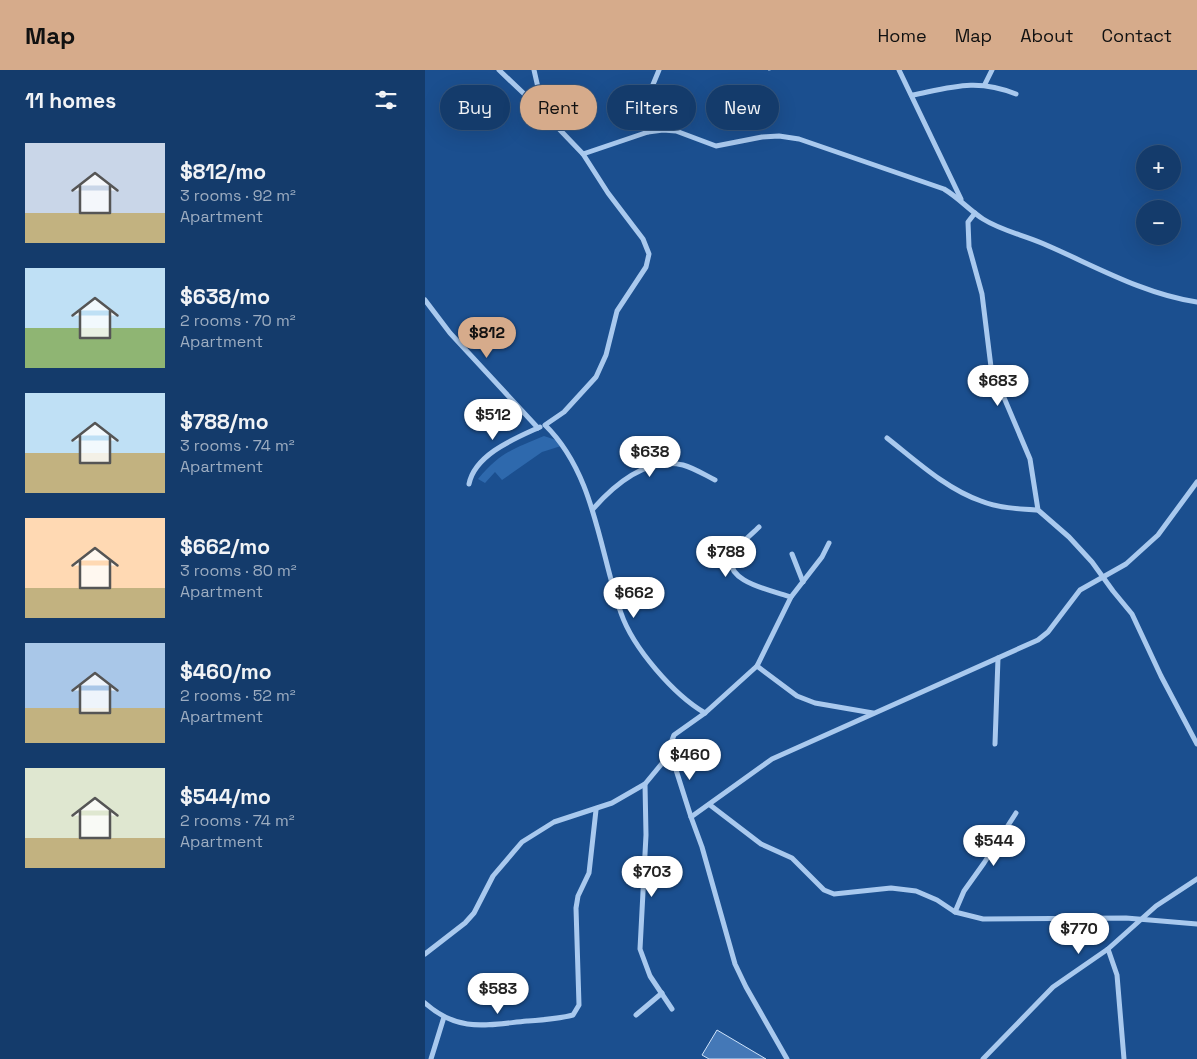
<!DOCTYPE html>
<meta charset="utf-8">
<style>
:root{--surface:#143b6b;--page:#214673;--text:#f1f3f6;--muted:#9dadc1;--line:#33557e;--accent:#d6ab8b}
body{margin:0;font-family:"Space Grotesk",sans-serif;background:var(--page);color:var(--text);height:100vh;display:flex;flex-direction:column;font-size:19px;white-space:nowrap}
*{box-sizing:border-box;margin:0}
p{font-size:16px;color:var(--muted)}
.icon{flex:none;width:28px;height:28px;fill:none;stroke:currentColor;stroke-width:2;stroke-linecap:round;stroke-linejoin:round}
.map{position:relative;flex:1;overflow:hidden}
.panel{display:flex;flex-direction:column;background:var(--surface);width:425px}
.panel>*{flex:none}
.guide{position:absolute;left:15px;top:15px;width:475px;height:45px;display:flex;gap:10px}
.tools{position:absolute;left:711px;top:75px;display:grid;gap:10px}
.tools a{display:grid;place-items:center;width:45px;height:45px;border-radius:50%;background:var(--surface);box-shadow:0 5px 20px #0002,0 0 0 1px var(--line);font-size:25px}
.price{position:absolute;translate:-50% -42px;padding:0 11px;border-radius:18px;background:#fff;color:#222;font-size:16px;line-height:32px;filter:drop-shadow(0 1px 2px #0008)}
.price::after{content:'';position:absolute;left:50%;top:30px;width:15px;height:11px;margin-left:-8px;background:inherit;clip-path:polygon(0 0,100% 0,50% 100%)}
.price.on{background:var(--accent);color:#111}
ul{padding:0;list-style:none}
li{display:flex;align-items:center;gap:15px;height:125px;padding:0 25px}
li span{display:grid;place-items:center;flex:none;width:140px;height:100px;border-radius:0px;color:#555}
li>.icon{margin-inline-start:auto}
span .icon{width:60px;height:60px;fill:#fffc;stroke-width:1}
li b{font-size:21px}
h2{display:flex;justify-content:space-between;align-items:center;height:60px;padding:0 25px;font-size:21px}
.chip{padding:0 18px;border-radius:22px;background:var(--surface);box-shadow:0 5px 20px #0002,0 0 0 1px var(--line);font-size:18px;line-height:45px}
.chip.on{background:var(--accent);color:#111}
header{display:flex;align-items:center;gap:30px;box-sizing:border-box;height:70px;padding:0 25px;background:var(--accent);color:#111}
header strong{font-size:24px}
nav{display:flex;gap:28px;margin-inline-start:auto;font-size:18px}
main{display:flex;flex:1;min-height:0}
.map>svg:first-child{display:block}
</style>
<header>
<strong>Map</strong>
<nav><a>Home</a><a>Map</a><a>About</a><a>Contact</a></nav>
</header>
<main>
<section class="panel">
<h2>11 homes<svg class="icon" aria-label="filters" viewBox="0 0 24 24"><path d="M4 7h16M4 17h16"/><circle cx="9" cy="7" r="2"/><circle cx="15" cy="17" r="2"/></svg></h2>
<ul>
<li><span style="background:linear-gradient(#c9d6e8 70%,#c2b280 0)"><svg class="icon" aria-label="home" viewBox="0 0 24 24"><path d="M3 11l9-7 9 7M6 9v11h12V9"/></svg></span><div><b>$812/mo</b><p>3 rooms · 92 m²</p><p>Apartment</p></div></li>
<li><span style="background:linear-gradient(#bfe0f5 60%,#8fb573 0)"><svg class="icon" aria-label="home" viewBox="0 0 24 24"><path d="M3 11l9-7 9 7M6 9v11h12V9"/></svg></span><div><b>$638/mo</b><p>2 rooms · 70 m²</p><p>Apartment</p></div></li>
<li><span style="background:linear-gradient(#bfe0f5 60%,#c2b280 0)"><svg class="icon" aria-label="home" viewBox="0 0 24 24"><path d="M3 11l9-7 9 7M6 9v11h12V9"/></svg></span><div><b>$788/mo</b><p>3 rooms · 74 m²</p><p>Apartment</p></div></li>
<li><span style="background:linear-gradient(#ffd9b3 70%,#c2b280 0)"><svg class="icon" aria-label="home" viewBox="0 0 24 24"><path d="M3 11l9-7 9 7M6 9v11h12V9"/></svg></span><div><b>$662/mo</b><p>3 rooms · 80 m²</p><p>Apartment</p></div></li>
<li><span style="background:linear-gradient(#a9c7e8 65%,#c2b280 0)"><svg class="icon" aria-label="home" viewBox="0 0 24 24"><path d="M3 11l9-7 9 7M6 9v11h12V9"/></svg></span><div><b>$460/mo</b><p>2 rooms · 52 m²</p><p>Apartment</p></div></li>
<li><span style="background:linear-gradient(#dfe7d0 70%,#c2b280 0)"><svg class="icon" aria-label="home" viewBox="0 0 24 24"><path d="M3 11l9-7 9 7M6 9v11h12V9"/></svg></span><div><b>$544/mo</b><p>2 rooms · 74 m²</p><p>Apartment</p></div></li>
</ul>
</section>
<div class="map">
<svg width="772" height="989" viewBox="0 0 772 989">
<rect width="100%" height="100%" fill="#1b4f8f"/>
<path fill="#2e69ad" d="M 119,366 L 134,371 L 136,376 L 117,382 L 77,410 L 70,402 L 60,413 L 53,409 C 76,382 88,379 119,366 Z"/>
<path fill="#4478b7" stroke="#cfe3fa" d="M 292,960 L 341,989 L 284,989 L 277,985 Z"/>
<g fill="none" stroke-linecap="round" stroke-linejoin="round">
<path stroke="#a9c9ee" stroke-width="1" stroke-dasharray="2.5 4" stroke-linecap="butt" d="M 343,0 L 348,0"/>
<g stroke="#a9c9ee" stroke-width="5">
<path d="M 74,0 L 113,37 L 158,84 L 223,62 L 238,60 L 251,61 L 291,76 L 337,67 L 354,66 L 374,69 L 519,119 C 534,128 544,140 558,149 C 577,161 599,165 619,174 C 668,195 718,224 772,232"/>
<path d="M 109,0 L 114,22 L 113,37"/>
<path d="M 474,0 L 536,129"/>
<path d="M 560,14 L 567,0"/>
<path d="M 488,25 C 527,17 552,8 591,24"/>
<path d="M 223,62 L 222,29 L 234,0"/>
<path d="M 158,84 L 183,123 L 218,169 L 224,184 L 221,197 L 192,241 L 181,285 L 171,307 L 139,342 L 120,355 C 170,404 174,480 196,543 C 208,578 249,625 280,643"/>
<path d="M 550,143 L 543,152 L 544,177 L 557,224 L 566,297 L 605,389 L 613,440 L 644,467 L 667,492 L 688,521 L 707,544 L 736,606 L 772,674"/>
<path d="M 0,230 L 25,263 L 113,358"/>
<path d="M 462,368 C 490,390 521,419 556,431 C 573,438 595,439 613,440"/>
<path d="M 44,414 C 50,384 91,368 115,357"/>
<path d="M 168,439 C 190,414 222,387 258,395 C 269,398 280,405 290,410"/>
<path d="M 334,457 C 326,465 315,473 309,483 C 293,511 349,521 366,527"/>
<path d="M 367,484 L 378,512"/>
<path d="M 332,596 L 372,626 L 390,633 L 448,643"/>
<path d="M 570,674 L 573,588"/>
<path d="M 245,681 L 266,747"/>
<path d="M 220,714 L 221,765 L 215,879 L 225,906 L 247,939"/>
<path d="M 285,735 L 336,774 L 367,788 L 399,820 L 409,824 L 466,818 L 491,821 L 512,830 L 530,842 L 558,849 L 701,848 L 772,854"/>
<path d="M 530,842 L 539,821 L 559,793 L 591,743"/>
<path d="M 683,879 L 692,905 L 699,989"/>
<path d="M 0,884 L 40,853 L 49,843 L 68,806 L 97,772 L 129,752 L 187,733 L 220,714 L 239,691 L 249,665 L 280,643 L 332,596 L 366,527 L 397,487 L 404,473"/>
<path d="M 0,933 C 34,963 61,955 102,951 C 117,950 133,949 148,945 L 154,935 L 151,838 L 153,826 L 164,803 L 171,740"/>
<path d="M 211,945 L 237,923"/>
<path d="M 6,989 L 19,947"/>
<path d="M 362,989 L 321,917 L 310,894 L 277,777 L 266,747 L 347,689 L 613,570 L 623,562 L 655,520 L 701,494 L 733,465 L 772,412"/>
<path d="M 558,989 L 628,917 L 683,879 L 731,836 L 772,809"/>
</g>
</g>
</svg>
<div class="tools">
<a>+</a>
<a>−</a>
</div>
<b class="price on" style="left:62px;top:289px">$812</b>
<b class="price" style="left:573px;top:337px">$683</b>
<b class="price" style="left:68px;top:371px">$512</b>
<b class="price" style="left:225px;top:408px">$638</b>
<b class="price" style="left:301px;top:508px">$788</b>
<b class="price" style="left:209px;top:549px">$662</b>
<b class="price" style="left:265px;top:711px">$460</b>
<b class="price" style="left:569px;top:797px">$544</b>
<b class="price" style="left:227px;top:828px">$703</b>
<b class="price" style="left:654px;top:885px">$770</b>
<b class="price" style="left:73px;top:945px">$583</b>
<div class="guide">
<a class="chip">Buy</a>
<a class="chip on">Rent</a>
<a class="chip">Filters</a>
<a class="chip">New</a>
</div>
</div>
</main>
